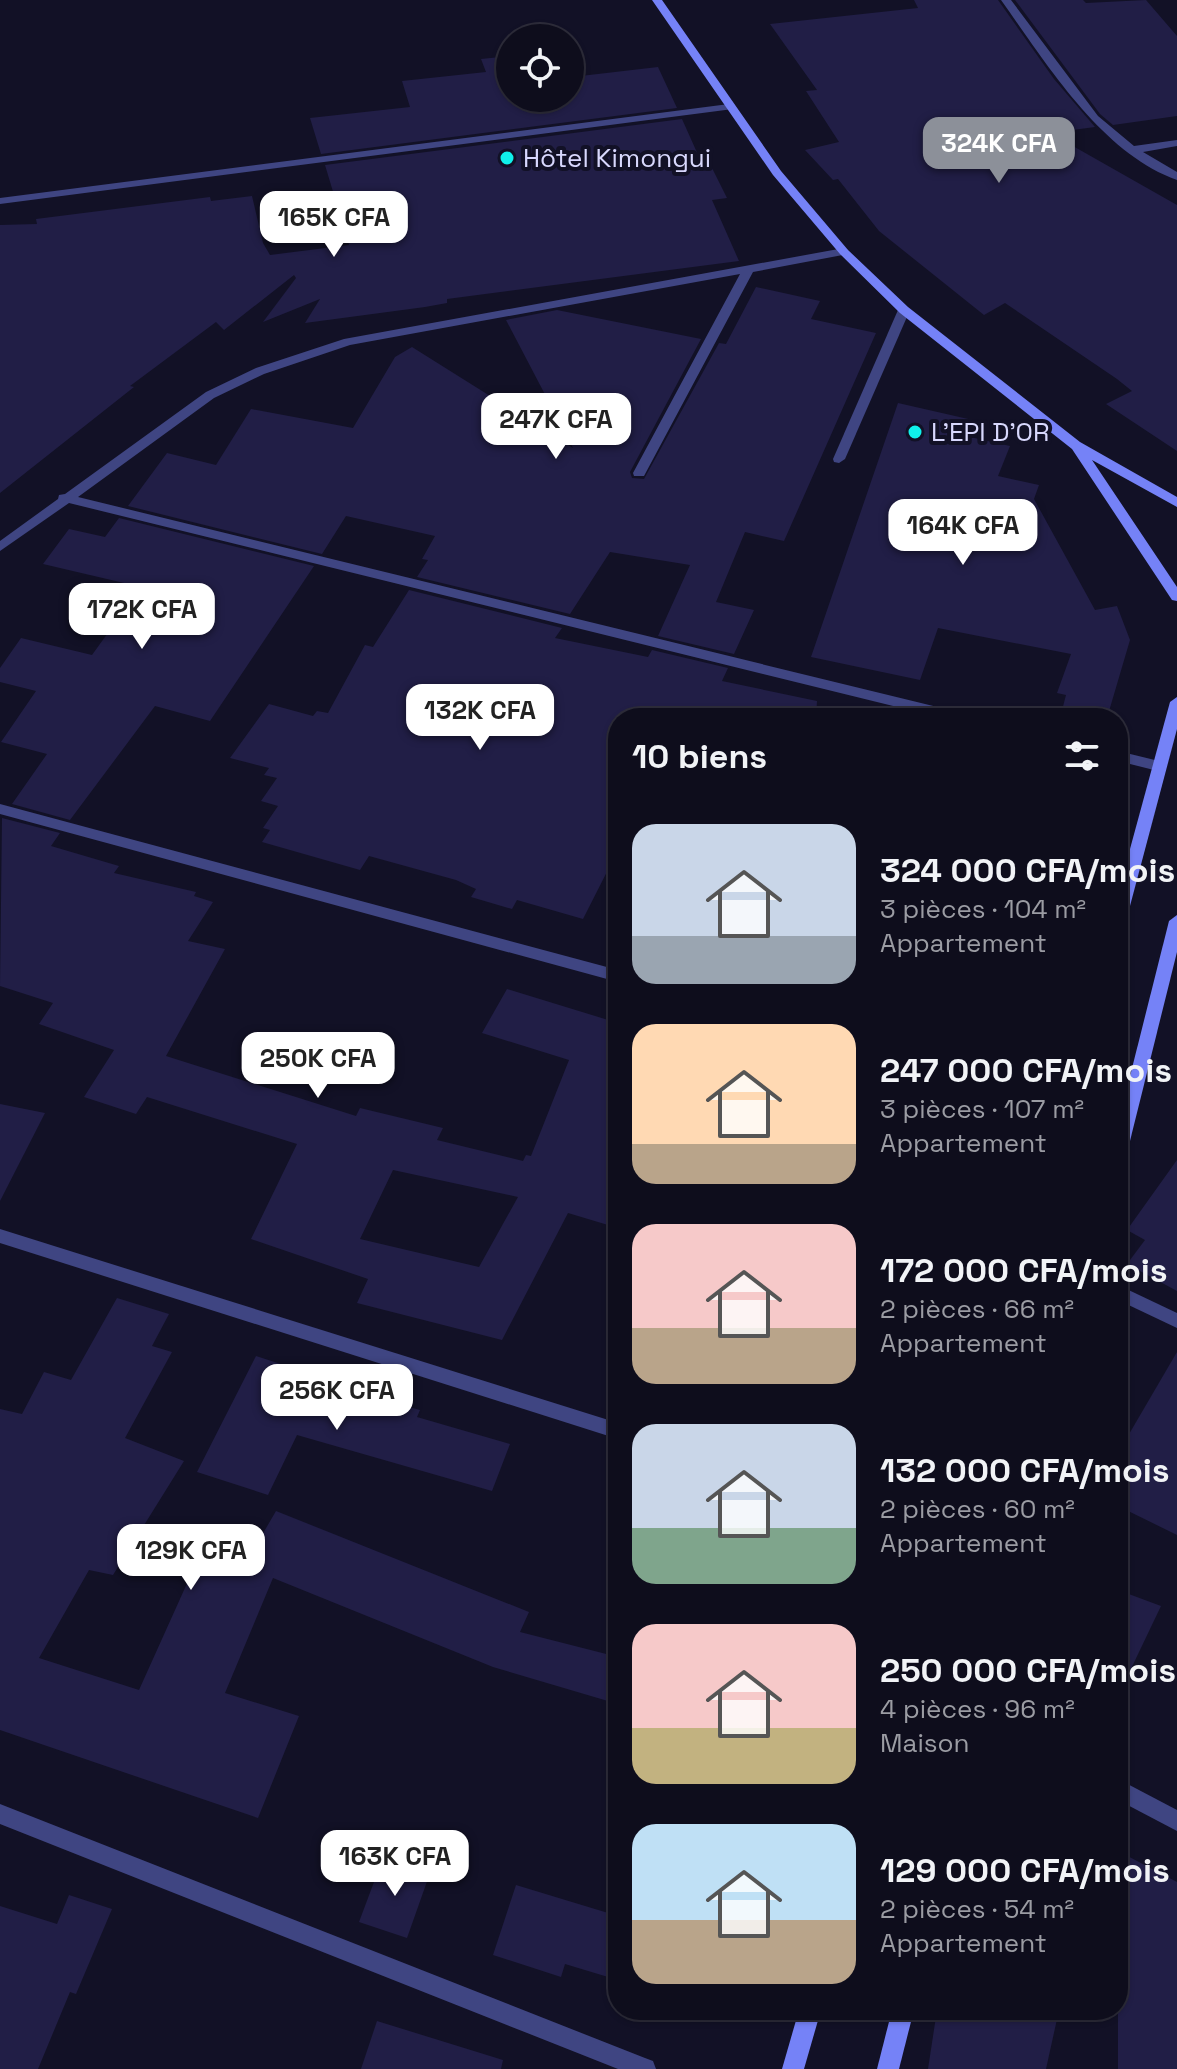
<!DOCTYPE html>
<html lang="fr">
<meta charset="utf-8">
<style>
:root{--surface:#0e0d1c;--page:#171625;--text:#f1f3f6;--muted:#9b9ca3;--line:#2e2d3b;--accent:#8c9099}
body{margin:0;font-family:"Space Grotesk",sans-serif;background:var(--page);color:var(--text);height:100vh;display:flex;flex-direction:column;font-size:30px;white-space:nowrap}
*{box-sizing:border-box;margin:0}
p{font-size:26px;color:var(--muted)}
.icon{flex:none;width:44px;height:44px;fill:none;stroke:currentColor;stroke-width:2;stroke-linecap:round;stroke-linejoin:round}
.map{position:relative;flex:1;overflow:hidden}
.details{position:absolute;left:608px;top:708px;width:520px;height:1312px;display:flex;flex-direction:column;background:var(--surface);border-radius:32px;box-shadow:0 2px 6px #0004,0 0 0 2px var(--line)}
.details>*{flex:none}
.buttons{position:absolute;left:496px;top:24px;display:grid;gap:16px}
.buttons a{display:grid;place-items:center;width:88px;height:88px;border-radius:50%;background:var(--surface);box-shadow:0 2px 6px #0004,0 0 0 2px var(--line);font-size:40px}
.price{position:absolute;translate:-50% -68px;padding:0 18px;border-radius:16px;background:#fff;color:#222;font-size:26px;line-height:52px;filter:drop-shadow(0 2px 4px #0008)}
.price::after{content:'';position:absolute;left:50%;top:48px;width:24px;height:18px;margin-left:-12px;background:inherit;clip-path:polygon(0 0,100% 0,50% 100%)}
.price.on{background:var(--accent);color:#fff}
ul{padding:0;list-style:none}
li{display:flex;align-items:center;gap:24px;height:200px;padding:0 24px}
li span{display:grid;place-items:center;flex:none;width:224px;height:160px;border-radius:24px;color:#555}
li>.icon{margin-inline-start:auto}
span .icon{width:96px;height:96px;fill:#fffc;stroke-width:1}
li b{font-size:34px}
h2{display:flex;justify-content:space-between;align-items:center;height:96px;padding:0 24px;font-size:34px}
.map>svg:first-child{display:block}
</style>
<div class="map">
<svg width="1177" height="2069" viewBox="0 0 1177 2069">
<rect width="100%" height="100%" fill="#121126"/>
<g fill="#211e46" fill-rule="evenodd">
<path d="M 914,0 L 998,0 L 1054,79 L 1095,127 L 1050,133 L 1177,205 L 1177,451 L 1106,404 L 1132,391 L 1117,379 L 1005,303 L 984,315 L 879,231 L 838,179 L 833,180 L 805,150 L 839,142 L 806,91 L 817,90 L 770,24 L 918,8 Z"/>
<path d="M 1015,0 L 1083,0 L 1086,3 L 1146,0 L 1177,36 L 1177,116 L 1113,125 L 1100,114 Z"/>
<path d="M 510,56 L 510,98 L 570,98 L 570,72 L 572,77 L 658,67 L 677,108 L 321,154 L 310,118 L 410,107 L 402,81 L 486,72 L 481,59 Z"/>
<path d="M 682,119 L 699,157 L 706,156 L 727,198 L 712,200 L 739,261 L 447,299 L 447,303 L 425,307 L 305,323 L 320,299 L 263,322 L 296,278 L 294,275 L 224,330 L 216,322 L 130,386 L 134,387 L 0,493 L 0,225 L 37,224 L 36,219 L 210,197 L 211,201 L 252,196 L 263,243 L 270,255 L 349,245 L 325,165 Z"/>
<path d="M 756,287 L 820,301 L 811,319 L 876,333 L 784,541 L 745,532 L 716,602 L 754,610 L 734,654 L 658,636 L 690,565 L 610,552 L 570,614 L 417,577 L 428,560 L 422,559 L 435,536 L 346,516 L 322,554 L 128,506 L 167,453 L 216,465 L 251,409 L 353,428 L 395,357 L 412,347 L 573,448 L 506,320 L 557,310 L 701,339 L 630,472 L 632,478 L 644,479 L 719,343 L 726,344 Z"/>
<path d="M 898,403 L 977,421 L 970,437 L 1010,446 L 998,476 L 1039,485 L 1034,499 L 1095,610 L 1117,606 L 1130,640 L 1107,718 L 1060,718 L 1066,695 L 1057,693 L 1071,654 L 938,628 L 920,680 L 811,657 Z"/>
<path d="M 119,518 L 314,566 L 210,721 L 155,706 L 70,820 L 12,804 L 47,754 L 1,742 L 36,691 L 0,682 L 0,668 L 21,638 L 92,655 L 141,587 L 43,564 L 69,529 L 105,537 Z"/>
<path d="M 409,590 L 562,628 L 555,638 L 648,657 L 652,650 L 728,668 L 722,681 L 817,701 L 816,718 L 618,718 L 618,850 L 583,919 L 517,900 L 512,909 L 471,897 L 476,889 L 456,880 L 369,856 L 360,870 L 262,842 L 270,830 L 263,828 L 278,806 L 261,801 L 277,778 L 264,775 L 269,768 L 230,758 L 269,704 L 313,716 L 317,711 L 328,713 L 365,645 L 373,647 Z"/>
<path d="M 2,818 L 60,833 L 51,846 L 119,866 L 114,873 L 196,892 L 194,896 L 213,902 L 188,941 L 225,949 L 166,1056 L 356,1116 L 360,1108 L 443,1128 L 437,1140 L 523,1161 L 526,1155 L 531,1156 L 569,1060 L 482,1033 L 507,989 L 618,1023 L 618,1228 L 568,1213 L 502,1340 L 357,1303 L 368,1279 L 251,1239 L 297,1144 L 147,1097 L 136,1114 L 84,1097 L 114,1050 L 39,1024 L 53,1003 L 0,986 ZM 393,1170 L 518,1197 L 479,1267 L 360,1239 Z"/>
<path d="M 0,1104 L 45,1113 L 0,1201 Z"/>
<path d="M 1177,1160 L 1177,1291 L 1127,1264 L 1145,1240 L 1127,1230 Z"/>
<path d="M 117,1298 L 169,1314 L 152,1346 L 172,1352 L 125,1438 L 184,1461 L 113,1575 L 89,1570 L 39,1658 L 139,1690 L 198,1559 L 258,1572 L 244,1566 L 276,1511 L 529,1612 L 520,1632 L 618,1657 L 618,1704 L 493,1667 L 273,1578 L 225,1693 L 299,1716 L 258,1818 L 0,1730 L 0,1409 L 22,1414 L 44,1372 L 71,1380 Z"/>
<path d="M 1177,1352 L 1177,1535 L 1118,1506 L 1118,1453 Z"/>
<path d="M 256,1356 L 324,1378 L 322,1383 L 420,1410 L 417,1417 L 510,1444 L 492,1491 L 297,1435 L 268,1495 L 197,1472 Z"/>
<path d="M 1118,1590 L 1161,1606 L 1118,1696 Z"/>
<path d="M 1118,1851 L 1177,1882 L 1177,2069 L 1118,2069 Z"/>
<path d="M 383,1858 L 430,1873 L 407,1938 L 359,1922 Z"/>
<path d="M 516,1885 L 618,1916 L 618,1980 L 565,1964 L 561,1977 L 493,1955 Z"/>
<path d="M 69,1895 L 112,1909 L 76,1994 L 70,1992 L 38,2069 L 0,2069 L 0,1906 L 57,1924 Z"/>
<path d="M 937,2010 L 1059,2010 L 1046,2069 L 928,2069 Z"/>
<path d="M 377,2021 L 503,2060 L 501,2069 L 361,2069 Z"/>
</g>
<g fill="none" stroke-linecap="round" stroke-linejoin="round">
<g fill="#3f4582" fill-rule="evenodd">
<path d="M 1001,0 L 1011,0 L 1098,116 L 1134,146 L 1177,140 L 1177,146 L 1143,152 L 1177,172 L 1177,180 C 1101,153 1046,63 1001,0 Z"/>
<path d="M 729,104 L 733,105 L 733,109 L 0,204 L 0,198 Z"/>
<path d="M 844,248 L 848,250 L 848,254 L 753,272 L 644,476 L 634,476 L 633,473 L 740,274 L 350,345 L 264,374 L 214,398 L 78,497 L 962,713 L 969,718 L 942,718 L 69,503 L 0,551 L 0,541 L 58,499 L 59,495 L 65,494 L 206,392 L 256,368 L 344,339 Z"/>
<path d="M 904,306 L 910,310 L 845,459 L 839,463 L 834,462 L 833,459 L 898,310 Z"/>
<path d="M 1118,751 L 1163,762 L 1165,766 L 1158,771 L 1118,761 Z"/>
<path d="M 0,804 L 618,970 L 618,982 L 0,814 Z"/>
<path d="M 0,1229 L 618,1423 L 618,1439 L 0,1243 Z"/>
<path d="M 1118,1285 L 1177,1313 L 1177,1328 L 1118,1300 Z"/>
<path d="M 1118,1779 L 1177,1810 L 1177,1831 L 1118,1800 Z"/>
<path d="M 0,1804 L 645,2058 L 653,2061 L 656,2069 L 618,2069 L 0,1824 Z"/>
</g>
<g fill="#7582f7" fill-rule="evenodd">
<path d="M 652,0 L 662,0 L 781,171 L 848,250 L 908,307 L 1080,442 L 1177,497 L 1177,507 L 1092,460 L 1177,587 L 1177,601 L 1172,600 L 1072,449 L 900,313 L 840,254 L 773,175 Z"/>
<path d="M 1177,697 L 1177,729 L 1126,921 L 1118,927 L 1118,893 L 1170,702 Z"/>
<path d="M 1177,915 L 1177,952 L 1126,1157 L 1124,1162 L 1118,1164 L 1118,1124 L 1169,921 Z"/>
<path d="M 799,2010 L 821,2010 L 804,2069 L 782,2069 Z"/>
<path d="M 892,2010 L 914,2010 L 899,2069 L 877,2069 Z"/>
</g>
</g>
<g fill="#10f1eb" stroke="#121126" stroke-width="3">
<circle cx="507" cy="158" r="8"/>
<circle cx="915" cy="432" r="8"/>
</g>
<g text-anchor="middle" dominant-baseline="central" stroke-width="8" stroke-linejoin="round" paint-order="stroke">
<g font-size="26" fill="#d8d8fd" stroke="#121126" text-anchor="start">
<text x="523" y="158">Hôtel Kimongui</text>
<text x="931" y="432">L'EPI D'OR</text>
</g>
</g>
</svg>
<div class="buttons">
<a><svg class="icon" aria-label="locate" viewBox="0 0 24 24"><circle cx="12" cy="12" r="6"/><path d="M12 2v4M12 18v4M2 12h4M18 12h4"/></svg></a>
</div>
<b class="price on" style="left:999px;top:185px">324K CFA</b>
<b class="price" style="left:334px;top:259px">165K CFA</b>
<b class="price" style="left:556px;top:461px">247K CFA</b>
<b class="price" style="left:963px;top:567px">164K CFA</b>
<b class="price" style="left:142px;top:651px">172K CFA</b>
<b class="price" style="left:480px;top:752px">132K CFA</b>
<b class="price" style="left:318px;top:1100px">250K CFA</b>
<b class="price" style="left:337px;top:1432px">256K CFA</b>
<b class="price" style="left:191px;top:1592px">129K CFA</b>
<b class="price" style="left:395px;top:1898px">163K CFA</b>
<section class="details">
<h2>10 biens<svg class="icon" aria-label="filters" viewBox="0 0 24 24"><path d="M4 7h16M4 17h16"/><circle cx="9" cy="7" r="2"/><circle cx="15" cy="17" r="2"/></svg></h2>
<ul>
<li><span style="background:linear-gradient(#c9d6e8 70%,#9aa5b1 0)"><svg class="icon" aria-label="home" viewBox="0 0 24 24"><path d="M3 11l9-7 9 7M6 9v11h12V9"/></svg></span><div><b>324 000 CFA/mois</b><p>3 pièces · 104 m²</p><p>Appartement</p></div></li>
<li><span style="background:linear-gradient(#ffd9b3 75%,#b9a48a 0)"><svg class="icon" aria-label="home" viewBox="0 0 24 24"><path d="M3 11l9-7 9 7M6 9v11h12V9"/></svg></span><div><b>247 000 CFA/mois</b><p>3 pièces · 107 m²</p><p>Appartement</p></div></li>
<li><span style="background:linear-gradient(#f6c9c9 65%,#b9a48a 0)"><svg class="icon" aria-label="home" viewBox="0 0 24 24"><path d="M3 11l9-7 9 7M6 9v11h12V9"/></svg></span><div><b>172 000 CFA/mois</b><p>2 pièces · 66 m²</p><p>Appartement</p></div></li>
<li><span style="background:linear-gradient(#c9d6e8 65%,#7fa58c 0)"><svg class="icon" aria-label="home" viewBox="0 0 24 24"><path d="M3 11l9-7 9 7M6 9v11h12V9"/></svg></span><div><b>132 000 CFA/mois</b><p>2 pièces · 60 m²</p><p>Appartement</p></div></li>
<li><span style="background:linear-gradient(#f6c9c9 65%,#c2b280 0)"><svg class="icon" aria-label="home" viewBox="0 0 24 24"><path d="M3 11l9-7 9 7M6 9v11h12V9"/></svg></span><div><b>250 000 CFA/mois</b><p>4 pièces · 96 m²</p><p>Maison</p></div></li>
<li><span style="background:linear-gradient(#bfe0f5 60%,#b9a48a 0)"><svg class="icon" aria-label="home" viewBox="0 0 24 24"><path d="M3 11l9-7 9 7M6 9v11h12V9"/></svg></span><div><b>129 000 CFA/mois</b><p>2 pièces · 54 m²</p><p>Appartement</p></div></li>
</ul>
</section>
</div>
